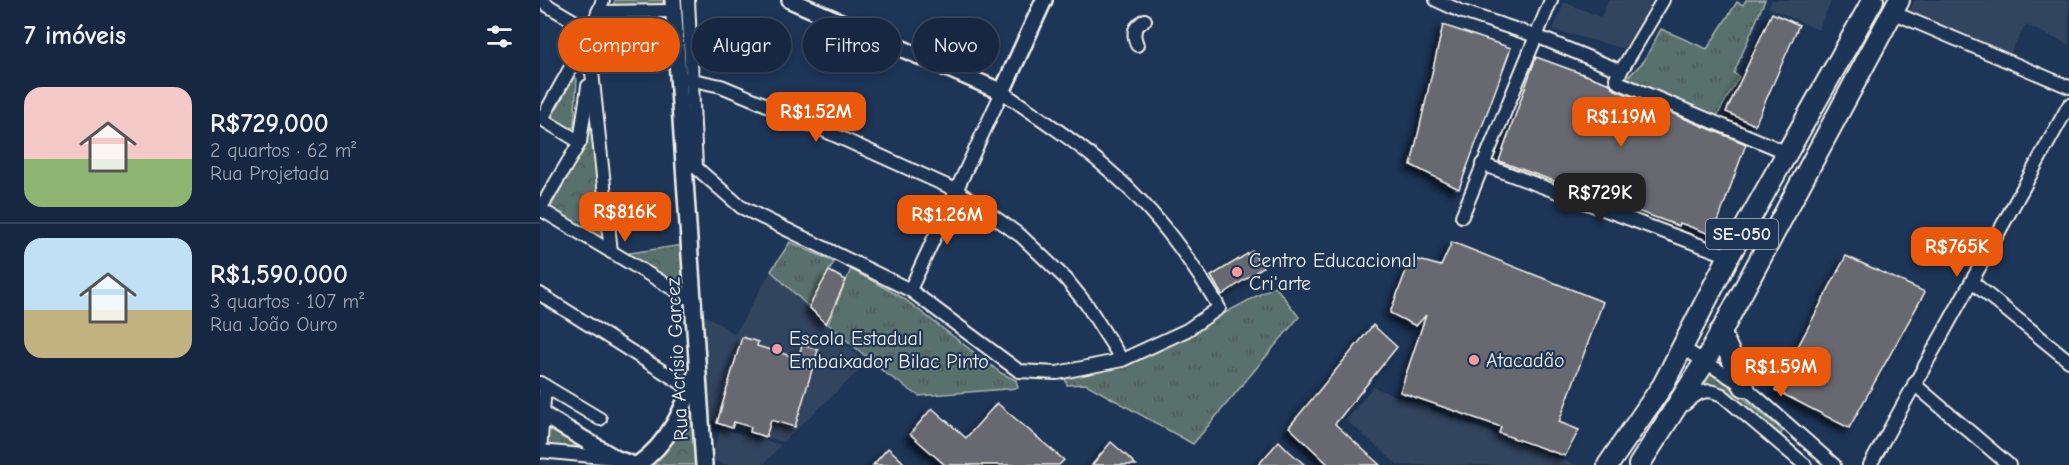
<!DOCTYPE html>
<html lang="pt">
<meta charset="utf-8">
<style>
:root{--surface:#162841;--page:#1f3048;--text:#f1f3f6;--muted:#9ea6b1;--line:#35445a;--accent:#ea580c}
body{margin:0;font-family:"Comic Neue",sans-serif;background:var(--page);color:var(--text);height:100vh;display:flex;flex-direction:column;font-size:22px;white-space:nowrap}
*{box-sizing:border-box;margin:0}
p{font-size:20px;color:var(--muted)}
.icon{flex:none;width:33px;height:33px;fill:none;stroke:currentColor;stroke-width:2;stroke-linecap:round;stroke-linejoin:round}
.map{position:relative;flex:1;overflow:hidden}
.drawer{display:flex;flex-direction:column;background:var(--surface);width:540px}
.drawer>*{flex:none}
.hud{position:absolute;left:18px;top:18px;width:570px;height:54px;display:flex;gap:12px}
.price{position:absolute;translate:-50% -51px;padding:0 14px;border-radius:12px;background:var(--accent);color:#fff;font-size:20px;line-height:39px;filter:drop-shadow(0 2px 3px #0008)}
.price::after{content:'';position:absolute;left:50%;top:36px;width:18px;height:14px;margin-left:-9px;background:inherit;clip-path:polygon(0 0,100% 0,50% 100%)}
.price.current{background:#222;color:#fff}
ul{padding:0;list-style:none}
li{display:flex;align-items:center;gap:18px;height:150px;padding:0 24px}
li+li{border-top:2px solid var(--line)}
li span{display:grid;place-items:center;flex:none;width:168px;height:120px;border-radius:18px;color:#555}
li>.icon{margin-inline-start:auto}
span .icon{width:72px;height:72px;fill:#fffc;stroke-width:1}
li b{font-size:26px}
h2{display:flex;justify-content:space-between;align-items:center;height:72px;padding:0 24px;font-size:26px}
.pill{padding:0 21px;border-radius:27px;background:var(--surface);box-shadow:0 3px 9px #0003,0 0 0 2px var(--line);font-size:21px;line-height:54px}
.pill.current{background:var(--accent);color:#fff}
main{display:flex;flex:1;min-height:0}
.map>svg:first-child{display:block}
</style>
<main>
<section class="drawer">
<h2>7 imóveis<svg class="icon" aria-label="filters" viewBox="0 0 24 24"><path d="M4 7h16M4 17h16"/><circle cx="9" cy="7" r="2"/><circle cx="15" cy="17" r="2"/></svg></h2>
<ul>
<li><span style="background:linear-gradient(#f6c9c9 60%,#8fb573 0)"><svg class="icon" aria-label="home" viewBox="0 0 24 24"><path d="M3 11l9-7 9 7M6 9v11h12V9"/></svg></span><div><b>R$729,000</b><p>2 quartos · 62 m²</p><p>Rua Projetada</p></div></li>
<li><span style="background:linear-gradient(#bfe0f5 60%,#c2b280 0)"><svg class="icon" aria-label="home" viewBox="0 0 24 24"><path d="M3 11l9-7 9 7M6 9v11h12V9"/></svg></span><div><b>R$1,590,000</b><p>3 quartos · 107 m²</p><p>Rua João Ouro</p></div></li>
</ul>
</section>
<div class="map">
<svg width="1529" height="465" viewBox="0 0 1529 465">
<defs>
<pattern id="grass-tufts" width="24" height="20" patternUnits="userSpaceOnUse" patternTransform="scale(1.5)"><rect width="24" height="20" fill="#59716d"/><path d="M3 7l-1-3M5 7V3M7 7l1-3M15 17l-1-3M17 17v-4M19 17l1-3" fill="none" stroke="#505a58"/></pattern>
<pattern id="park-crowns" width="20" height="18" patternUnits="userSpaceOnUse" patternTransform="scale(1.5)"><rect width="20" height="18" fill="#59716d"/><path d="M2 6a3 3 0 1 1 6 0M12 15a3 3 0 1 1 6 0" fill="none" stroke="#505a58"/></pattern>
<filter id="shadow"><feDropShadow dx="-5.5" dy="5.5" stdDeviation="3" flood-color="#0009"/></filter>
</defs>
<rect width="100%" height="100%" fill="#1d3557"/>
<filter id="ink" filterUnits="userSpaceOnUse"><feTurbulence type="fractalNoise" baseFrequency=".0167" numOctaves="2"/><feDisplacementMap in="SourceGraphic" scale="12" xChannelSelector="R" yChannelSelector="G"/><feConvolveMatrix kernelMatrix="1 2 1 2 8 2 1 2 1" color-interpolation-filters="sRGB"/></filter>
<g filter="url(#ink)">
<g fill="#33445f">
<path d="M 1068,0 L 1112,0 L 1086,49 L 1013,30 L 1024,2 L 1061,17 Z"/>
<path d="M 1232,0 L 1285,0 L 1291,2 L 1278,30 L 1228,7 Z"/>
<path d="M 1375,0 L 1529,0 L 1529,45 L 1486,25 L 1470,53 L 1369,11 Z"/>
<path d="M 231,271 L 326,364 L 243,442 L 168,420 L 162,313 L 195,334 Z"/>
<path d="M 833,387 L 1037,465 L 858,465 L 806,420 Z"/>
<path d="M 181,428 L 241,445 L 223,465 L 188,465 L 170,460 Z"/>
</g>
<g fill="url(#grass-tufts)" stroke="#a6b1aa" stroke-width="1.5">
<path d="M 1206,0 L 1225,0 L 1194,73 L 1199,77 L 1177,116 L 1084,81 L 1104,61 L 1121,29 L 1167,49 L 1197,2 L 1203,5 Z"/>
<path d="M 250,242 L 294,262 L 269,307 L 231,271 Z"/>
<path d="M 311,269 L 363,298 L 461,373 L 476,380 L 478,388 L 379,396 L 345,373 L 288,324 Z"/>
<path d="M 735,286 L 759,317 L 653,444 L 546,384 L 527,385 L 525,378 L 594,362 Z"/>
<path d="M 1170,370 L 1243,431 L 1237,439 L 1160,387 Z"/>
<path d="M 7,427 L 52,449 L 4,447 Z"/>
</g>
<g fill="url(#park-crowns)" stroke="#a6b1aa" stroke-width="1.5">
<path d="M 75,0 L 125,0 L 121,5 L 72,9 Z"/>
<path d="M 34,77 L 37,79 L 34,127 L 24,129 L 7,117 Z"/>
<path d="M 54,93 L 66,251 L 7,214 L 42,150 Z"/>
<path d="M 143,245 L 147,294 L 83,254 Z"/>
<path d="M 152,410 L 157,465 L 111,465 L 128,446 Z"/>
</g>
<g fill="#676871" stroke="#f4f1e8" stroke-width="1.5" filter="url(#shadow)">
<path d="M 1232,13 L 1259,25 L 1215,125 L 1186,112 Z"/>
<path d="M 903,25 L 971,48 L 919,189 L 871,165 Z"/>
<path d="M 996,57 L 1070,84 L 1075,90 L 1206,144 L 1173,235 L 1140,223 L 1139,226 L 959,161 Z"/>
<path d="M 912,242 L 1063,302 L 1019,422 L 1039,430 L 1025,456 L 959,433 L 961,427 L 860,392 L 886,315 L 876,326 L 850,313 L 871,258 L 901,266 Z"/>
<path d="M 712,251 L 723,267 L 682,295 L 671,276 Z"/>
<path d="M 1306,256 L 1385,292 L 1309,428 L 1235,390 Z"/>
<path d="M 289,271 L 306,280 L 286,324 L 269,307 Z"/>
<path d="M 833,325 L 857,347 L 795,424 L 840,465 L 789,465 L 749,427 Z"/>
<path d="M 202,337 L 218,342 L 217,346 L 258,358 L 262,345 L 278,350 L 255,427 L 231,420 L 226,437 L 210,432 L 211,427 L 194,422 L 192,428 L 177,423 Z"/>
<path d="M 457,403 L 524,460 L 519,465 L 405,465 L 370,434 L 392,408 L 426,438 Z"/>
<path d="M 739,441 L 750,452 L 765,465 L 718,465 Z"/>
<path d="M 571,442 L 586,455 L 596,465 L 552,465 Z"/>
<path d="M 348,448 L 356,455 L 366,465 L 333,465 Z"/>
</g>
<g fill="none" stroke-linecap="round" stroke-linejoin="round">
<g stroke="#f4f1e8" stroke-width="16">
<g id="minor">
<path d="M 148,0 L 156,167"/>
<path d="M 896,0 L 920,11 L 996,36 L 1081,71 L 1123,0"/>
<path d="M 0,1 L 51,31"/>
<path d="M 58,12 L 134,11"/>
<path d="M 1352,12 L 1529,87"/>
<path d="M 597,45 C 592,32 594,27 605,20"/>
<path d="M 51,62 L 71,252"/>
<path d="M 50,69 L 51,31"/>
<path d="M 1081,71 L 1076,78 L 1078,82 L 1248,153"/>
<path d="M 139,77 L 181,86 L 241,111 L 416,190 L 481,236 L 526,279 L 547,305 L 582,360"/>
<path d="M 0,118 L 40,142"/>
<path d="M 2,119 L 51,31 L 63,0"/>
<path d="M 145,158 L 201,207 L 370,290 L 479,371 L 517,373 L 582,360 L 647,330 L 679,308 C 672,293 661,279 652,265 C 597,183 542,146 462,92 L 370,290"/>
<path d="M 942,164 L 1189,256"/>
<path d="M 0,209 L 40,142 L 48,86"/>
<path d="M 0,209 L 155,302"/>
<path d="M 922,216 L 1011,0"/>
<path d="M 1432,282 L 1529,361"/>
<path d="M 0,294 L 157,393"/>
<path d="M 1141,347 L 1204,386 L 1294,465"/>
<path d="M 0,383 L 60,419"/>
<path d="M 1374,384 L 1469,465"/>
<path d="M 1145,404 C 1158,392 1166,387 1182,395 L 1265,465"/>
<path d="M 0,451 L 73,458"/>
<path d="M 0,452 L 5,386"/>
<path d="M 1330,465 L 1529,105"/>
</g>
</g>
<g stroke="#f4f1e8" stroke-width="20">
<g id="tertiary">
<path d="M 133,0 L 164,465"/>
<path d="M 250,0 L 462,92 L 504,0"/>
<path d="M 0,413 L 77,459 L 94,465"/>
<path d="M 97,465 C 130,443 144,407 157,371"/>
</g>
</g>
<g stroke="#f4f1e8" stroke-width="24">
<g id="primary">
<path d="M 1180,332 L 1204,386"/>
<path d="M 1068,465 L 1123,385 L 1189,256 L 1333,0"/>
<path d="M 1099,465 L 1166,360 L 1359,0"/>
</g>
</g>
<use href="#minor" stroke="#1d3557" stroke-width="12"/>
<use href="#tertiary" stroke="#1d3557" stroke-width="15"/>
<use href="#primary" stroke="#1d3557" stroke-width="20"/>
</g>
</g>
<g fill="#ff9aa2" stroke="#1d3557" stroke-width="2">
<circle cx="697" cy="272" r="6"/>
<circle cx="237" cy="349" r="6"/>
<circle cx="934" cy="360" r="6"/>
</g>
<g text-anchor="middle" dominant-baseline="central" stroke-width="4.5" stroke-linejoin="round" paint-order="stroke">
<rect fill="#1d3557" stroke="#b4b9bc" stroke-width="1.5" x="1166" y="219" width="72" height="30" rx="4.5"/>
<g font-size="18" font-weight="bold" fill="#f4f1e8">
<text x="1202" y="234">SE-050</text>
</g>
<g font-size="20" fill="#f4f1e8" stroke="#1d3557" text-anchor="start">
<text x="709" y="260">Centro Educacional<tspan x="709" dy="23">Cri'arte</tspan></text>
<text x="249" y="338">Escola Estadual<tspan x="249" dy="23">Embaixador Bilac Pinto</tspan></text>
<text x="946" y="360">Atacadão</text>
</g>
<g font-size="20" fill="#f4f1e8" stroke="#1d3557">
<text transform="translate(137 359) rotate(-93)">Rua Acrísio Garcez</text>
</g>
</g>
</svg>
<b class="price" style="left:276px;top:143px">R$1.52M</b>
<b class="price" style="left:1081px;top:148px">R$1.19M</b>
<b class="price current" style="left:1060px;top:224px">R$729K</b>
<b class="price" style="left:85px;top:243px">R$816K</b>
<b class="price" style="left:407px;top:246px">R$1.26M</b>
<b class="price" style="left:1417px;top:278px">R$765K</b>
<b class="price" style="left:1241px;top:398px">R$1.59M</b>
<div class="hud">
<a class="pill current">Comprar</a>
<a class="pill">Alugar</a>
<a class="pill">Filtros</a>
<a class="pill">Novo</a>
</div>
</div>
</main>
